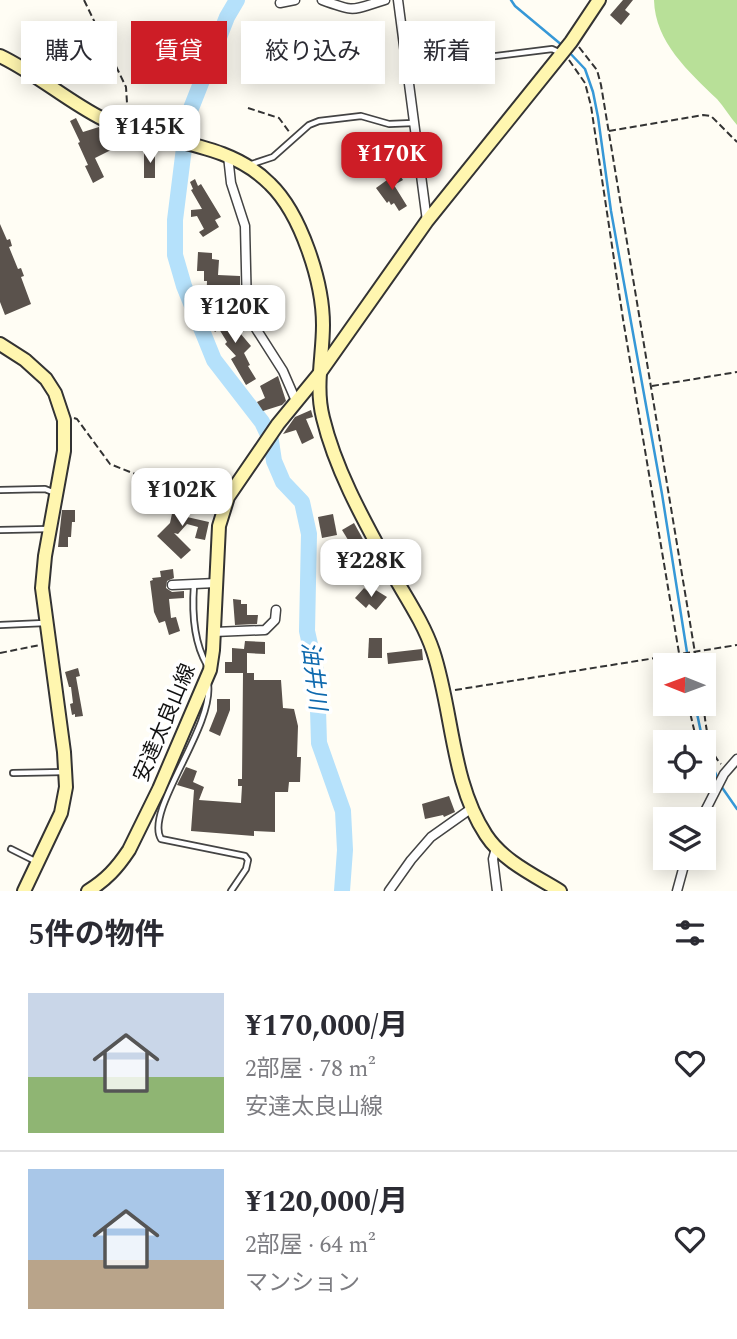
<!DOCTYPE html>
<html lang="ja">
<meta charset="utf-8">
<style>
:root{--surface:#fff;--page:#f7f7f7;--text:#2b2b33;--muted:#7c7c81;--line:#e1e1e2;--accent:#cd1d26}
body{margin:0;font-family:Spectral,"Noto Sans JP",serif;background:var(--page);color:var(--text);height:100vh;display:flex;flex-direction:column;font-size:26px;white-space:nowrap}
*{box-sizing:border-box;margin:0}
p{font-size:23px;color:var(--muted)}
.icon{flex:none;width:38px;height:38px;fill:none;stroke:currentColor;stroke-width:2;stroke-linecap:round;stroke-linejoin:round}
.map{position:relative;height:891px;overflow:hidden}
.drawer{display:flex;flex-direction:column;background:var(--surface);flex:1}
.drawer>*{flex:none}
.banner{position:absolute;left:21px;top:21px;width:696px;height:63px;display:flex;gap:14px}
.needle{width:46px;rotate:271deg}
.tools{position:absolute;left:653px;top:653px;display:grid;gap:14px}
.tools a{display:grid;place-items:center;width:63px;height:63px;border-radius:0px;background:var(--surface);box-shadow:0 4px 18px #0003;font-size:35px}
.price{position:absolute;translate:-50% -60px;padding:0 16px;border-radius:14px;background:#fff;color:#222;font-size:23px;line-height:46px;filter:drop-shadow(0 2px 4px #0008)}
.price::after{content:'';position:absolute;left:50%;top:42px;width:21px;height:16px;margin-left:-10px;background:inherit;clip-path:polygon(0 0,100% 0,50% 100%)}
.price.current{background:var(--accent);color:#fff}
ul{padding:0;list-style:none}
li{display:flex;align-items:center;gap:21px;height:175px;padding:0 28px}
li+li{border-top:2px solid var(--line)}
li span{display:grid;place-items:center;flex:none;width:196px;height:140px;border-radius:0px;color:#555}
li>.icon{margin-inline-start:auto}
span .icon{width:84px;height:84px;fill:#fffc;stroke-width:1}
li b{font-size:30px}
h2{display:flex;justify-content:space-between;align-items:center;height:84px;padding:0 28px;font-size:30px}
.chip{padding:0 24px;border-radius:0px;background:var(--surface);box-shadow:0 4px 18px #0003;font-size:24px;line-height:63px}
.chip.current{background:var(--accent);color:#fff}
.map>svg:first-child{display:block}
</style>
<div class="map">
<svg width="737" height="891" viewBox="0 0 737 891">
<rect width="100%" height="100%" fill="#fffdf4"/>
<path fill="#b8e098" d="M 654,0 L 737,0 L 737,125 C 730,117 724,107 717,99 C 689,72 655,42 654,0 Z"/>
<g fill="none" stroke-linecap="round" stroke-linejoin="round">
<g stroke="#3698d7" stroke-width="2.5">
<path d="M 511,0 L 515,6 L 563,46"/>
<path d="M 568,51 L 585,69 L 593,92 L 598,117 L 611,211 L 662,494 L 689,665"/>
<path d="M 695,704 L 703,742"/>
<path d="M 704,743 L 718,780"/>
<path d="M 721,786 L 737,809"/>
</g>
<path stroke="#b5e1fb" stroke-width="16" d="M 237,0 L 227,17 L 188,116 L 175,220 L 175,255 L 184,286 L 214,360 L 262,422 L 271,441 L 274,461 L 283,482 L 302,502 L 309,534 L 307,631 L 317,676 L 319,743 L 343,811 L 345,850 L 342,891"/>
</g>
<g fill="#5a524c">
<path d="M 623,0 L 633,0 L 625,10 L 630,14 L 621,25 L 610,15 Z"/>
<path d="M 76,118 L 83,132 L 99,127 L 106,143 L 109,141 L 113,149 L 95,158 L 104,177 L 93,183 L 85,166 L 88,165 L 78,143 L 80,142 L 70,121 Z"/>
<rect x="144" y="152" width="11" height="26"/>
<path d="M 398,172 L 403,180 L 394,185 L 407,206 L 399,211 L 394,203 L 391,205 L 389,201 L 387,203 L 376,188 Z"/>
<path d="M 195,179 L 198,186 L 201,184 L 221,217 L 215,220 L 219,227 L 203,237 L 199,232 L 204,229 L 197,216 L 191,217 L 191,210 L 202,209 L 191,190 L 193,189 L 190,182 Z"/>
<path d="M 0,224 L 7,240 L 10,239 L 12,246 L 9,247 L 18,269 L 21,268 L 24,276 L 21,277 L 31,304 L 5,315 L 0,302 Z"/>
<path d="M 198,252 L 212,253 L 212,259 L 219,260 L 218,275 L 240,276 L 240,291 L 227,291 L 226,301 L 221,301 L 220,309 L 206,309 L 207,281 L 204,281 L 204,271 L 197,271 Z"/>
<path d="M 222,313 L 233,329 L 245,322 L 248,329 L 240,333 L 251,346 L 244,353 L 250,365 L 248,366 L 256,379 L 246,385 L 231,359 L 236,356 L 225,344 L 227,342 L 219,329 L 215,332 L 208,322 Z"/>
<path d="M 278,376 L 286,401 L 282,405 L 263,411 L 257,402 L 265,398 L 260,386 Z"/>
<path d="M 311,410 L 313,417 L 306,419 L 314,438 L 302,444 L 296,430 L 283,434 L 295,417 Z"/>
<path d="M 185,490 L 193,492 L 187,512 L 189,512 L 187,517 L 209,522 L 205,540 L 195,538 L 198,527 L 187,524 L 178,534 L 174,533 L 191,550 L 181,559 L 157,536 L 170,523 L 173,509 L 179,510 Z"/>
<path d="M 62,510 L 75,510 L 75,522 L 72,522 L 71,537 L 68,537 L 68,547 L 58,547 Z"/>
<path d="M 333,514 L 337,535 L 322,538 L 318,517 Z"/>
<path d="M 354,523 L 364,541 L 353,548 L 342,530 Z"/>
<path d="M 173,569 L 174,578 L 167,581 L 166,588 L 172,592 L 184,591 L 184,598 L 169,599 L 171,618 L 176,617 L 180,631 L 169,635 L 165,621 L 159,623 L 154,612 L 150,581 L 153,580 L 152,578 L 161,577 L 160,571 Z"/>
<path d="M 364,588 L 371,594 L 374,589 L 387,597 L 376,610 L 369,604 L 366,608 L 355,598 Z"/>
<path d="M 233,599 L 241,600 L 241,604 L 247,604 L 247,615 L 258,615 L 257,624 L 235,625 Z"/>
<path d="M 369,638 L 382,638 L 382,658 L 368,658 Z"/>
<path d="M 245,641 L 265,642 L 265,654 L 247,653 L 247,673 L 254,673 L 254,680 L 281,680 L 283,708 L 294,709 L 298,726 L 297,757 L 301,757 L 300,782 L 289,782 L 288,792 L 275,792 L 275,832 L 254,831 L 254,836 L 191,831 L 194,790 L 177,785 L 186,767 L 197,771 L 193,782 L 204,787 L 199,800 L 241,803 L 242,786 L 238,786 L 238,779 L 242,779 L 243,673 L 225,673 L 225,662 L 232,662 L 232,648 L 244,649 Z"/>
<path d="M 422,649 L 423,660 L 388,664 L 387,653 Z"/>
<path d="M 78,668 L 80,676 L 76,677 L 83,716 L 75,717 L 75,714 L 72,715 L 70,704 L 73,703 L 71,687 L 69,687 L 65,672 Z"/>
<path d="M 217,699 L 230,699 L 230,710 L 220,736 L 209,731 L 217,711 Z"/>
<path d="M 449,796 L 455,812 L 444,817 L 443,815 L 425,819 L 422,804 Z"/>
</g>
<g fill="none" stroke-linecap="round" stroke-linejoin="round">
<g stroke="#444" stroke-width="8">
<g id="lane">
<path d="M 407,67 L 552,49 L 561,53"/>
<path d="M 249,165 L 273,157 L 309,125 L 319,121 L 361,116 L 389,124 L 413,123"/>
<path d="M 0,490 L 45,489 L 55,493"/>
<path d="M 0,530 L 49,529"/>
<path d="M 194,585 C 192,612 193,641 207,665"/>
<path d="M 0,625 L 45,623"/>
<path d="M 208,684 C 214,727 144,811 161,839 L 245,856 L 248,860 L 246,869 L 231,891"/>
<path d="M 13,773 L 64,772"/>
<path d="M 11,849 L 37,862"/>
</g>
</g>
<g stroke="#444" stroke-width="11">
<g id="street">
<path d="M 322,0 C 357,13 351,10 385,0"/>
<path d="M 398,0 L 427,221"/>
<path d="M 280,3 L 295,0"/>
<path d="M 228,156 L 231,183 L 245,226 L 247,310 L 253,324 L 283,371 L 296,401"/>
<path d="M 172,585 L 216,583"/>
<path d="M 214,632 L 265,630 L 275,620 L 276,610"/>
<path d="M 701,819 L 724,774 L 737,759"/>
<path d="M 496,848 L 493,859 L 497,891"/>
<path d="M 389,891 L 411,860 L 431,837 L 472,808"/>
<path d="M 677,891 L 686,858"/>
</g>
</g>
<g stroke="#333" stroke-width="16">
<g id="secondary">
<path d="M 0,56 C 36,73 67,101 103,119 C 157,144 226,139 270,184 C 301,214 323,282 323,325 C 323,356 315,387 323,418 C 337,476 370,531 398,583 C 411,605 425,627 433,651 C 453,711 451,782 486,835 C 503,861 534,875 560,891"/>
<path d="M 0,344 L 25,360 L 46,379 L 55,393 L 64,420 L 64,451 L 45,556 L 42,588 L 64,752 L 66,787 L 61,813 L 24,891"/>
<path d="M 88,891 C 106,880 117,868 129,850 L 159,789 L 210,670 L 213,650 L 219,526 L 228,497 L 278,424 L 319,374 L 427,221 L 571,42 L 599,0"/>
</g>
</g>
<g stroke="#333" stroke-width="2" stroke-dasharray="7 3.5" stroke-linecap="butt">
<path d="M 84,0 L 126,87 L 128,119"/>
<path d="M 579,47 L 597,70 L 601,85 L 697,665"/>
<path d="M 569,60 L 585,83 L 591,106 L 623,319 L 681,665"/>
<path d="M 248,108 L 279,118 L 290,133"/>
<path d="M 609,131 L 703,115 L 711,116 L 737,142"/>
<path d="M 652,386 L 737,372"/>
<path d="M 74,418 L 77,419 L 110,464 L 165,486"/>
<path d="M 0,653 L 40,645"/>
<path d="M 455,690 L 737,645"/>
<path d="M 688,704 L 697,742"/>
<path d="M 703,704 C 706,723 707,750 721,764"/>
<path d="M 704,762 L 710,780"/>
</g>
<use href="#lane" stroke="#fff" stroke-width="4.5"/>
<use href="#street" stroke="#fff" stroke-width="8"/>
<use href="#secondary" stroke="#fff6af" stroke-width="12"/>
</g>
<g text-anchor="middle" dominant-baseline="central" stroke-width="7" stroke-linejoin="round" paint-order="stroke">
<g font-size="21" fill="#111" stroke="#fff">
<text transform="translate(165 723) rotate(-67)">安達太良山線</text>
</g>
<g font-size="23" font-style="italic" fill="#0e69ae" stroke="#fff">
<text transform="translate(313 676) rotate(83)">油井川</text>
</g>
</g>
</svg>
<div class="tools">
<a><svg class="needle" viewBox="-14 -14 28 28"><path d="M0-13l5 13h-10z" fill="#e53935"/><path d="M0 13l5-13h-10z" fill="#7c7c81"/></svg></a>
<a><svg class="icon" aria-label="locate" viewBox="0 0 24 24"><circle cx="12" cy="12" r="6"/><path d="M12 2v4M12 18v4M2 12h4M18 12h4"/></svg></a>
<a><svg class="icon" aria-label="layers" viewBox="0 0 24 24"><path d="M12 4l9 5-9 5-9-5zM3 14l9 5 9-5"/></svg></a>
</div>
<b class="price" style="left:150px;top:165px">¥145K</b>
<b class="price current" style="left:392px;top:192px">¥170K</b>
<b class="price" style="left:235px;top:345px">¥120K</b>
<b class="price" style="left:182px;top:528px">¥102K</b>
<b class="price" style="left:371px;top:599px">¥228K</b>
<div class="banner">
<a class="chip">購入</a>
<a class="chip current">賃貸</a>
<a class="chip">絞り込み</a>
<a class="chip">新着</a>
</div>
</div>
<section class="drawer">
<h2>5件の物件<svg class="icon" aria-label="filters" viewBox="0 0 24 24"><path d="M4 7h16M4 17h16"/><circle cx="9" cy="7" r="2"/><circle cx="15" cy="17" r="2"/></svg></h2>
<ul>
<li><span style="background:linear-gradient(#c9d6e8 60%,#8fb573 0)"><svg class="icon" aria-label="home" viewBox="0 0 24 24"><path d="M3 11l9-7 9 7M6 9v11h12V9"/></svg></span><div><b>¥170,000/月</b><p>2部屋 · 78 m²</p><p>安達太良山線</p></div><svg class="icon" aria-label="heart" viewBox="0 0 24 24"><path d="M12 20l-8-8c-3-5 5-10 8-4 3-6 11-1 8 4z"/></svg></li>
<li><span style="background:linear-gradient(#a9c7e8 65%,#b9a48a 0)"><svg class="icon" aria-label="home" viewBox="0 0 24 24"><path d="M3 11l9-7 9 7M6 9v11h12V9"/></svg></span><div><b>¥120,000/月</b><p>2部屋 · 64 m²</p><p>マンション</p></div><svg class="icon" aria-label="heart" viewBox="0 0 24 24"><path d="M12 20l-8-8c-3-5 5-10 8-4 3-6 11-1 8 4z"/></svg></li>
</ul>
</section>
